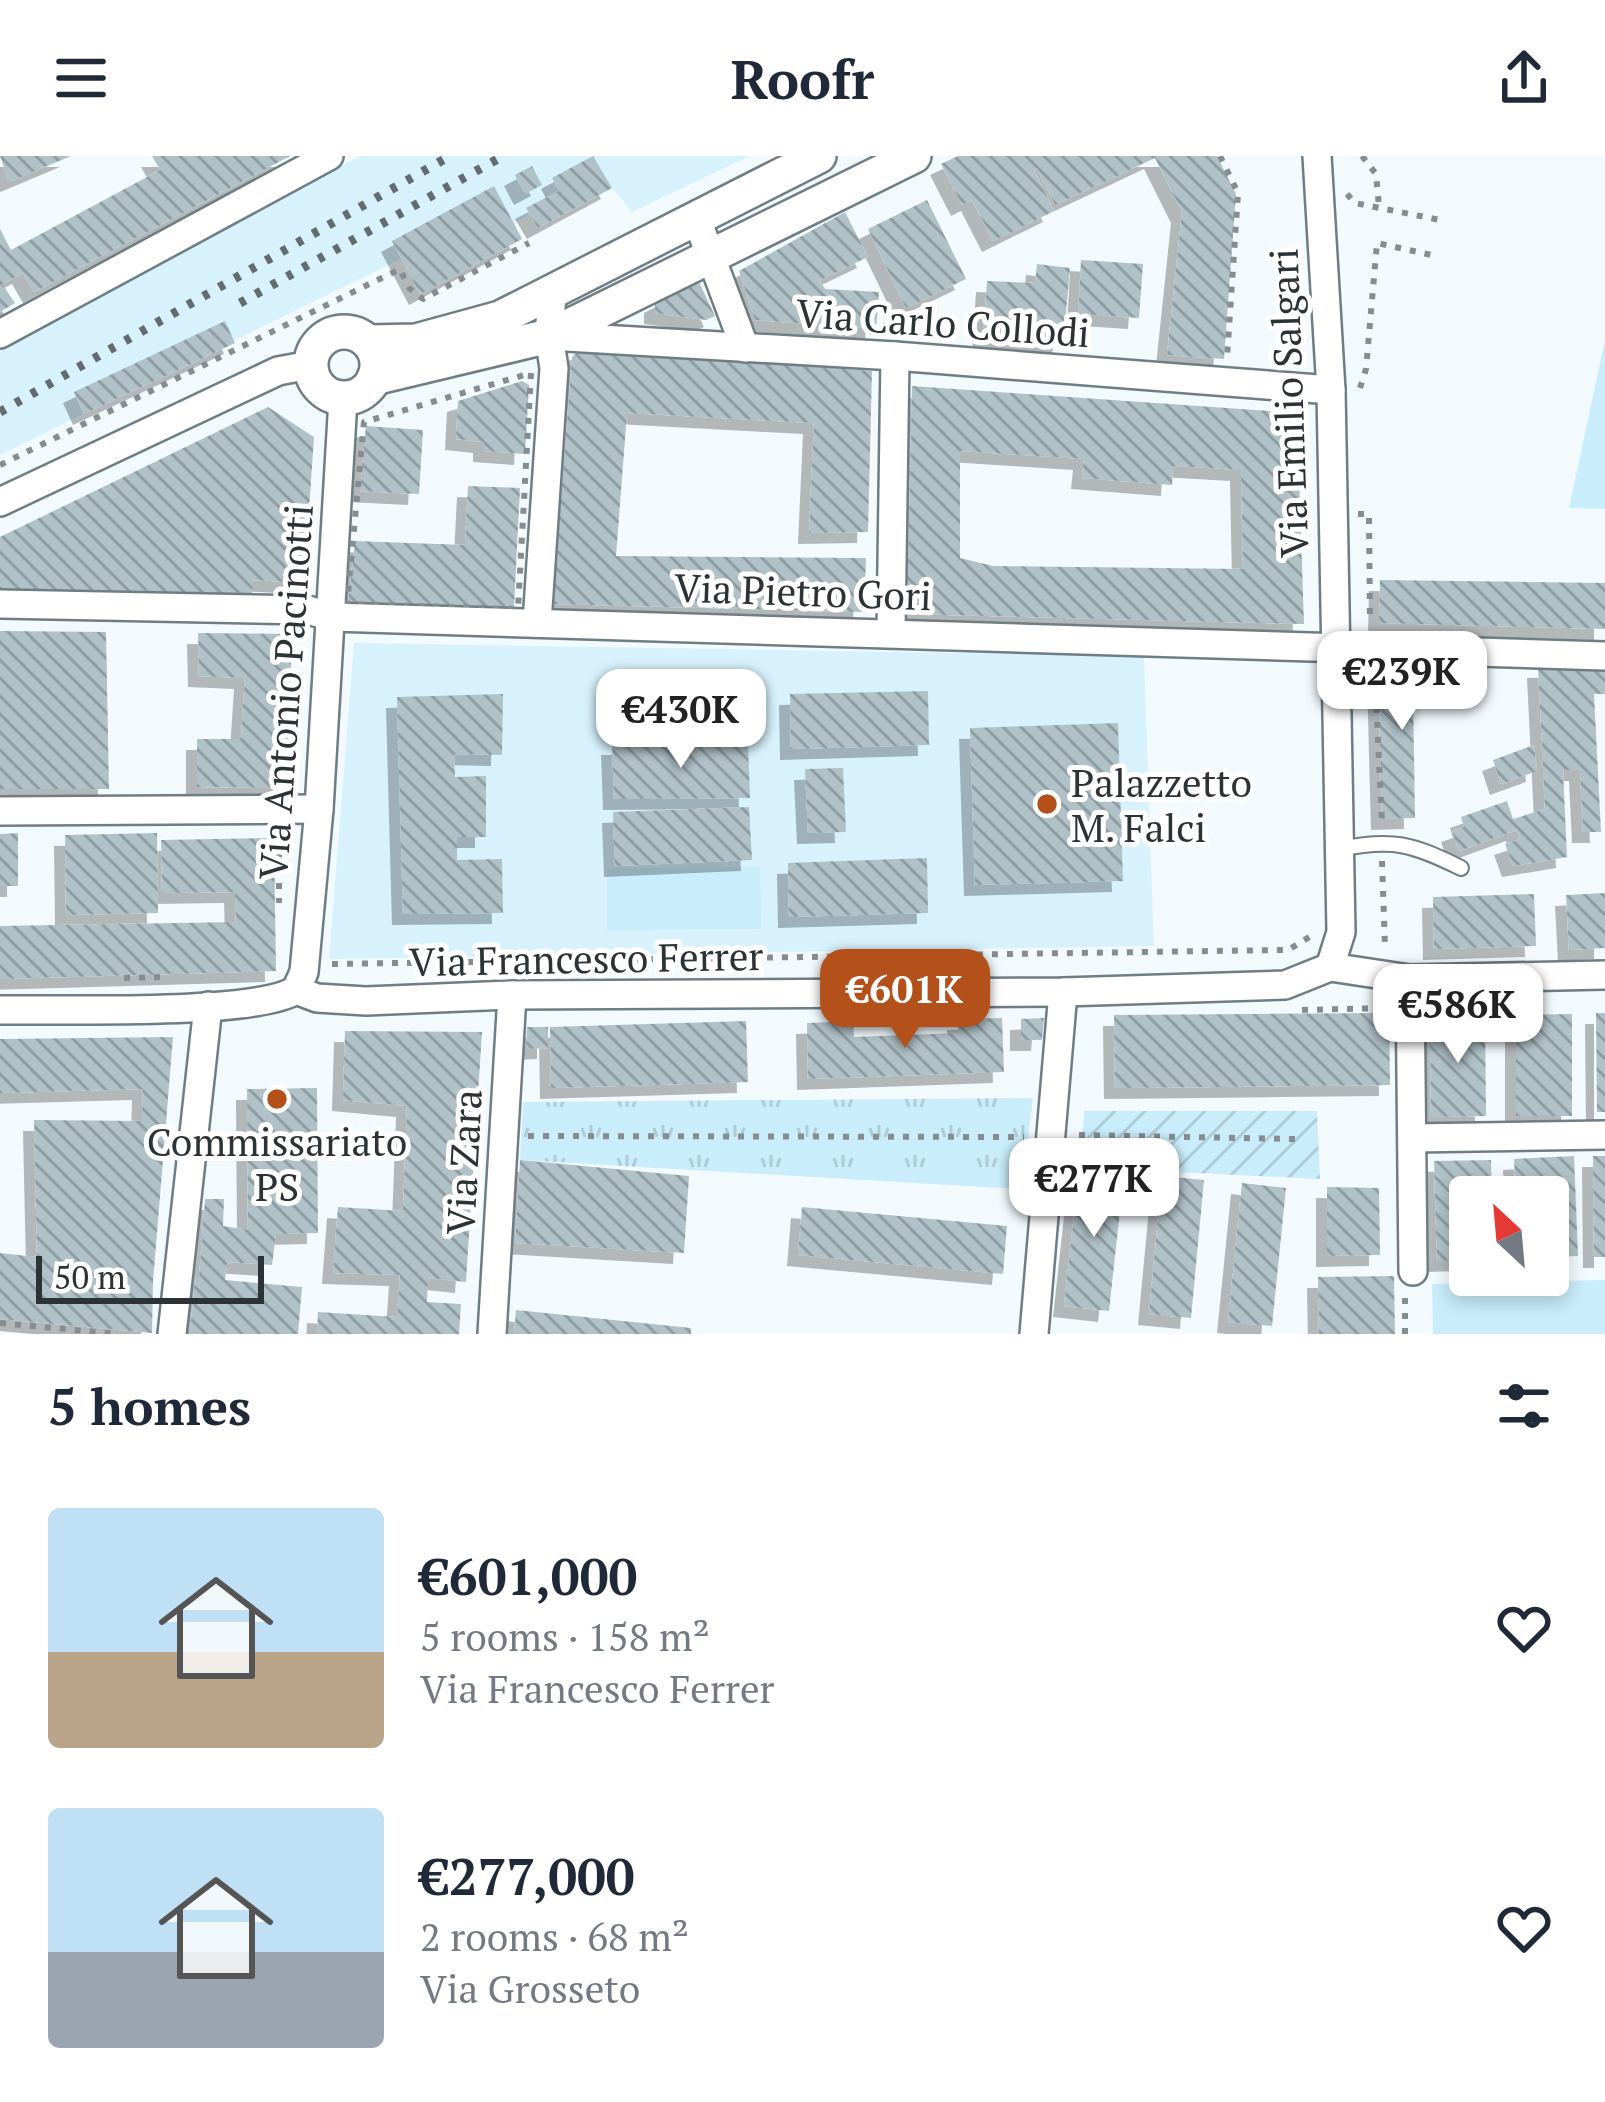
<!DOCTYPE html>
<meta charset="utf-8">
<style>
:root{--surface:#fff;--page:#f2f2f3;--text:#1f2937;--muted:#747a83;--accent:#b4511a}
body{margin:0;font-family:"PT Serif",serif;background:var(--page);color:var(--text);height:100vh;display:flex;flex-direction:column;font-size:45px;white-space:nowrap}
*{box-sizing:border-box;margin:0}
p{font-size:39px;color:var(--muted)}
.icon{flex:none;width:66px;height:66px;fill:none;stroke:currentColor;stroke-width:2;stroke-linecap:round;stroke-linejoin:round}
.map{position:relative;height:1178px;overflow:hidden}
.drawer{display:flex;flex-direction:column;background:var(--surface);flex:1}
.drawer>*{flex:none}
.needle{width:78px;rotate:334deg}
.tools{position:absolute;left:1449px;top:1020px;display:grid;gap:24px}
.tools a{display:grid;place-items:center;width:120px;height:120px;border-radius:12px;background:var(--surface);box-shadow:0 6px 18px #0003;font-size:60px}
.scale{position:absolute;left:36px;bottom:30px;width:228px;box-sizing:border-box;padding-left:12px;border:6px solid #2c3336;border-top:0;font-size:33px;line-height:42px;white-space:nowrap;color:#2c3336;-webkit-text-stroke:9px #fff;paint-order:stroke}
.price{position:absolute;translate:-50% -102px;padding:0 27px;border-radius:24px;background:#fff;color:#222;font-size:39px;line-height:78px;filter:drop-shadow(0 3px 6px #0008)}
.price::after{content:'';position:absolute;left:50%;top:72px;width:36px;height:27px;margin-left:-18px;background:inherit;clip-path:polygon(0 0,100% 0,50% 100%)}
.price.current{background:var(--accent);color:#fff}
ul{padding:0;list-style:none}
li{display:flex;align-items:center;gap:36px;height:300px;padding:0 48px}
li span{display:grid;place-items:center;flex:none;width:336px;height:240px;border-radius:12px;color:#555}
li>.icon{margin-inline-start:auto}
span .icon{width:144px;height:144px;fill:#fffc;stroke-width:1}
li b{font-size:51px}
h2{display:flex;justify-content:space-between;align-items:center;height:144px;padding:0 48px;font-size:51px}
header{display:flex;justify-content:space-between;align-items:center;height:156px;padding:0 48px;background:var(--surface);font-size:54px;font-weight:700}
.map>svg:first-child{display:block}
</style>
<header><svg class="icon" aria-label="menu" viewBox="0 0 24 24"><path d="M4 6h16M4 12h16M4 18h16"/></svg>Roofr<svg class="icon" aria-label="share" viewBox="0 0 24 24"><path d="M12 15V3M7 8l5-5 5 5M5 13v7h14v-7"/></svg></header>
<div class="map">
<svg width="1605" height="1178" viewBox="0 0 1605 1178">
<defs>
<pattern id="park-tufts" width="24" height="20" patternUnits="userSpaceOnUse" patternTransform="scale(3)"><rect width="24" height="20" fill="#c9edfb"/><path d="M3 7l-1-3M5 7V3M7 7l1-3M15 17l-1-3M17 17v-4M19 17l1-3" fill="none" stroke="#adccd8"/></pattern>
<pattern id="garden-furrows" width="10" height="10" patternUnits="userSpaceOnUse" patternTransform="scale(3)"><rect width="10" height="10" fill="#c9edfb"/><path d="M-1 1l2-2M0 10L10 0M9 11l2-2" fill="none" stroke="#adccd8"/></pattern>
<pattern id="building-back-hatch" width="6" height="6" patternUnits="userSpaceOnUse" patternTransform="scale(3)"><rect width="6" height="6" fill="#b0c1c8"/><path d="M-1 5l2 2M0 0l6 6M5-1l2 2" fill="none" stroke="#8f9da3"/></pattern>
<filter id="shadow"><feDropShadow dx="-11" dy="11" stdDeviation="0" flood-color="#0004"/></filter>
</defs>
<rect width="100%" height="100%" fill="#f3fafd"/>
<g fill="#d8f2fd">
<path d="M 360,0 L 750,0 L 632,56 L 612,32 L 538,72 L 529,59 L 514,67 L 522,83 L 420,138 L 401,103 L 0,299 L 0,195 Z"/>
<path d="M 354,487 L 1144,500 L 1154,790 L 329,803 Z"/>
</g>
<g fill="#c9edfb">
<path d="M 1605,184 L 1605,353 L 1569,352 Z"/>
<path d="M 760,711 L 761,773 L 607,774 L 607,712 Z"/>
<path d="M 1605,1124 L 1605,1178 L 1433,1178 L 1432,1128 Z"/>
</g>
<path fill="url(#park-tufts)" d="M 1033,942 L 1022,1032 L 1018,1033 L 520,1004 L 523,946 Z"/>
<path fill="url(#garden-furrows)" d="M 1085,955 L 1317,955 L 1320,1023 L 1077,1011 Z"/>
<g fill="url(#building-back-hatch)" fill-rule="evenodd" filter="url(#shadow)">
<path d="M 0,0 L 71,0 L 9,26 Z"/>
<path d="M 152,0 L 290,0 L 34,136 L 23,117 L 2,128 L 15,147 L 0,156 L 0,73 L 11,94 L 160,14 Z"/>
<path d="M 593,0 L 612,32 L 538,72 L 526,52 L 559,35 L 552,22 Z"/>
<path d="M 958,0 L 1217,0 L 1236,38 L 1224,203 L 1167,199 L 1182,56 L 1155,2 L 1055,49 L 1037,12 L 1034,14 L 1054,55 L 993,85 L 972,44 L 962,49 L 941,8 Z"/>
<path d="M 532,10 L 542,29 L 525,38 L 515,19 Z"/>
<path d="M 494,30 L 522,83 L 420,138 L 392,85 Z"/>
<path d="M 927,44 L 966,123 L 906,152 L 868,73 Z"/>
<path d="M 845,56 L 868,101 L 820,124 L 825,133 L 879,136 L 876,173 L 755,164 L 739,115 Z"/>
<path d="M 1081,104 L 1143,108 L 1139,162 L 1078,158 Z"/>
<path d="M 1037,108 L 1070,112 L 1063,190 L 983,183 L 987,125 L 1035,127 Z"/>
<path d="M 698,124 L 715,160 L 706,164 L 655,157 L 655,146 Z"/>
<path d="M 225,165 L 235,187 L 84,258 L 74,236 Z"/>
<path d="M 581,193 L 872,215 L 868,376 L 809,377 L 814,267 L 627,257 L 616,400 L 866,402 L 864,456 L 553,448 L 572,201 Z"/>
<path d="M 522,225 L 529,229 L 525,298 L 484,295 L 484,286 L 456,283 L 458,245 Z"/>
<path d="M 912,230 L 1297,257 L 1304,468 L 907,458 ZM 960,295 L 1084,303 L 1082,322 L 1172,329 L 1173,310 L 1241,314 L 1243,413 L 993,410 L 960,402 Z"/>
<path d="M 268,251 L 314,281 L 304,427 L 252,424 L 252,439 L 0,435 L 0,381 Z"/>
<path d="M 366,270 L 423,274 L 419,338 L 360,335 Z"/>
<path d="M 468,330 L 520,332 L 514,451 L 348,447 L 355,385 L 465,389 Z"/>
<path d="M 1380,424 L 1605,427 L 1605,473 L 1379,467 Z"/>
<path d="M 0,475 L 106,476 L 109,633 L 0,633 Z"/>
<path d="M 198,477 L 292,478 L 287,632 L 197,631 L 197,583 L 241,583 L 245,522 L 199,520 Z"/>
<path d="M 1605,510 L 1605,538 L 1594,538 L 1601,676 L 1583,676 L 1580,614 L 1563,614 L 1567,701 L 1513,710 L 1505,688 L 1520,683 L 1517,674 L 1459,695 L 1452,675 L 1464,671 L 1461,661 L 1507,645 L 1513,663 L 1545,653 L 1538,511 Z"/>
<path d="M 1378,512 L 1453,512 L 1453,535 L 1413,536 L 1415,662 L 1382,663 Z"/>
<path d="M 928,535 L 929,589 L 791,593 L 790,538 Z"/>
<path d="M 503,538 L 502,599 L 454,598 L 455,621 L 486,620 L 486,681 L 457,681 L 457,704 L 502,703 L 503,757 L 403,758 L 397,541 Z"/>
<path d="M 1118,567 L 1123,725 L 975,729 L 970,572 Z"/>
<path d="M 612,588 L 748,588 L 750,642 L 614,643 Z"/>
<path d="M 1534,589 L 1537,615 L 1501,628 L 1493,604 Z"/>
<path d="M 843,612 L 846,676 L 808,677 L 805,613 Z"/>
<path d="M 749,651 L 752,704 L 615,710 L 613,656 Z"/>
<path d="M 18,677 L 18,730 L 0,730 L 0,678 Z"/>
<path d="M 157,677 L 158,757 L 66,759 L 65,679 Z"/>
<path d="M 274,682 L 276,815 L 0,823 L 0,770 L 236,766 L 235,736 L 162,737 L 161,684 Z"/>
<path d="M 927,702 L 928,757 L 789,761 L 788,707 Z"/>
<path d="M 1605,737 L 1605,792 L 1569,794 L 1566,739 Z"/>
<path d="M 1534,738 L 1536,790 L 1434,793 L 1433,741 Z"/>
<path d="M 1389,857 L 1390,929 L 1115,932 L 1114,859 Z"/>
<path d="M 1596,857 L 1605,857 L 1605,956 L 1597,956 Z"/>
<path d="M 1572,858 L 1572,960 L 1516,960 L 1516,859 Z"/>
<path d="M 1485,859 L 1486,960 L 1431,961 L 1430,860 Z"/>
<path d="M 1002,862 L 1004,916 L 808,923 L 807,867 L 853,865 L 854,881 L 958,877 L 958,863 Z"/>
<path d="M 1044,862 L 1042,884 L 1021,884 L 1021,863 Z"/>
<path d="M 746,865 L 748,926 L 551,932 L 550,871 Z"/>
<path d="M 527,871 L 548,871 L 548,892 L 526,893 Z"/>
<path d="M 345,875 L 482,876 L 466,1126 L 428,1122 L 427,1146 L 461,1148 L 459,1178 L 317,1178 L 318,1156 L 397,1161 L 400,1119 L 333,1117 L 338,1051 L 403,1055 L 407,950 L 343,944 Z"/>
<path d="M 173,881 L 153,1126 L 152,1177 L 0,1163 L 0,1097 L 37,1101 L 34,964 L 142,965 L 143,933 L 0,937 L 0,883 Z"/>
<path d="M 317,932 L 318,1077 L 276,1078 L 272,1109 L 227,1106 L 225,1124 L 302,1131 L 298,1178 L 190,1178 L 195,1122 L 199,1122 L 205,1043 L 224,1043 L 223,1070 L 248,1074 L 247,933 Z"/>
<path d="M 1574,1000 L 1578,1100 L 1548,1101 L 1548,1041 L 1516,1041 L 1514,1003 Z"/>
<path d="M 1593,1000 L 1605,1000 L 1605,1101 L 1594,1101 Z"/>
<path d="M 520,1004 L 689,1020 L 684,1097 L 515,1087 Z"/>
<path d="M 1491,1004 L 1492,1041 L 1470,1041 L 1470,1104 L 1437,1105 L 1434,1005 Z"/>
<path d="M 1079,1013 L 1124,1018 L 1109,1155 L 1064,1150 Z"/>
<path d="M 1162,1020 L 1204,1024 L 1191,1162 L 1149,1158 Z"/>
<path d="M 1242,1027 L 1286,1032 L 1272,1170 L 1228,1166 Z"/>
<path d="M 1327,1031 L 1379,1032 L 1380,1099 L 1327,1100 Z"/>
<path d="M 802,1051 L 1007,1070 L 1003,1118 L 798,1099 Z"/>
<path d="M 1394,1120 L 1395,1178 L 1319,1178 L 1318,1121 Z"/>
<path d="M 516,1154 L 691,1172 L 691,1178 L 514,1178 Z"/>
</g>
<g fill="none" stroke-linecap="round" stroke-linejoin="round">
<g stroke="#6e7e84" stroke-width="18">
<path id="service" d="M 1340,693 C 1393,682 1412,688 1461,712"/>
</g>
<g stroke="#6e7e84" stroke-width="32">
<g id="minor">
<path d="M 1317,0 L 1331,234 L 1341,776 L 1330,811"/>
<path d="M 696,61 L 745,192"/>
<path d="M 0,178 L 329,0"/>
<path d="M 549,180 L 895,200 L 1331,234"/>
<path d="M 0,346 L 278,215 L 310,209"/>
<path d="M 0,448 L 308,454 L 332,461 L 1605,500"/>
<path d="M 537,467 L 554,212 L 549,180 L 552,139"/>
<path d="M 891,476 L 895,200"/>
<path d="M 0,655 L 319,653"/>
<path d="M 1410,823 L 1413,1115"/>
<path d="M 296,834 L 304,816 L 319,653 L 343,243"/>
<path d="M 0,854 C 59,853 255,860 296,834 L 317,842 L 366,845 L 512,839 L 1063,836 L 1285,829 L 1330,811 L 1410,823 L 1605,819"/>
<path d="M 1413,982 L 1605,979"/>
<path d="M 172,1178 L 208,850"/>
<path d="M 492,1178 L 512,839"/>
<path d="M 1034,1178 L 1063,836"/>
</g>
</g>
<g stroke="#6e7e84" stroke-width="38">
<g id="tertiary">
<circle cx="344" cy="209" r="33"/>
<path d="M 368,186 L 416,185 L 500,162 L 819,0"/>
<path d="M 374,222 L 549,180 L 914,0"/>
</g>
</g>
<g stroke="#868d90" stroke-width="6" stroke-dasharray="6 9" stroke-linecap="butt">
<path d="M 1220,0 L 1238,37 L 1227,202"/>
<path d="M 1362,0 L 1376,18 L 1379,51"/>
<path d="M 1347,38 L 1355,47 L 1445,65"/>
<path d="M 1293,119 L 1294,187"/>
<path d="M 531,217 L 518,453 L 347,448 L 364,266 Z"/>
<path d="M 1360,232 L 1366,213 L 1377,87 L 1436,100"/>
<path d="M 0,309 L 400,113 L 409,132 L 423,143 L 529,87"/>
<path d="M 1358,358 L 1369,358 L 1370,465"/>
<path d="M 1375,521 L 1382,667"/>
<path d="M 279,682 L 279,747"/>
<path d="M 1382,705 L 1385,791 L 1388,791"/>
<path d="M 332,808 L 1279,794 L 1288,794 L 1311,780"/>
<path d="M 124,822 L 164,821"/>
<path d="M 1302,854 L 1384,852"/>
<path d="M 1079,979 L 1295,983"/>
<path d="M 528,980 L 1024,981"/>
<path d="M 0,1167 L 118,1178"/>
<path d="M 1405,1178 L 1405,1140"/>
</g>
<use href="#service" stroke="#fff" stroke-width="14"/>
<use href="#minor" stroke="#fff" stroke-width="27"/>
<use href="#tertiary" stroke="#fff" stroke-width="33"/>
<g stroke="#646b6e" stroke-width="9" stroke-dasharray="6 12" stroke-linecap="butt">
<path d="M 240,147 L 503,0"/>
<path d="M 0,256 L 450,0"/>
</g>
</g>
<g fill="#b4511a" stroke="#fff" stroke-width="4.5">
<circle cx="1047" cy="648" r="12"/>
<circle cx="277" cy="943" r="12"/>
</g>
<g text-anchor="middle" dominant-baseline="central" stroke-width="10" stroke-linejoin="round" paint-order="stroke">
<g font-size="39" fill="#2c3336" stroke="#fff">
<text transform="translate(943 166) rotate(4)">Via Carlo Collodi</text>
<text transform="translate(1288 247) rotate(-92)">Via Emilio Salgari</text>
<text transform="translate(803 435) rotate(2)">Via Pietro Gori</text>
<text transform="translate(285 536) rotate(-86)">Via Antonio Pacinotti</text>
<text transform="translate(586 802) rotate(-1)">Via Francesco Ferrer</text>
<text transform="translate(463 1006) rotate(-87)">Via Zara</text>
</g>
<g font-size="39" fill="#2c3336" stroke="#fff" text-anchor="start">
<text x="1071" y="626">Palazzetto<tspan x="1071" dy="45">M. Falci</tspan></text>
<text x="277" y="985" text-anchor="middle">Commissariato<tspan x="277" dy="45">PS</tspan></text>
</g>
</g>
</svg>
<div class="tools">
<a><svg class="needle" viewBox="-14 -14 28 28"><path d="M0-13l5 13h-10z" fill="#e53935"/><path d="M0 13l5-13h-10z" fill="#747a83"/></svg></a>
</div>
<div class="scale">50 m</div>
<b class="price" style="left:1402px;top:577px">€239K</b>
<b class="price" style="left:681px;top:615px">€430K</b>
<b class="price current" style="left:905px;top:895px">€601K</b>
<b class="price" style="left:1458px;top:910px">€586K</b>
<b class="price" style="left:1094px;top:1084px">€277K</b>
</div>
<section class="drawer">
<h2>5 homes<svg class="icon" aria-label="filters" viewBox="0 0 24 24"><path d="M4 7h16M4 17h16"/><circle cx="9" cy="7" r="2"/><circle cx="15" cy="17" r="2"/></svg></h2>
<ul>
<li><span style="background:linear-gradient(#bfe0f5 60%,#b9a48a 0)"><svg class="icon" aria-label="home" viewBox="0 0 24 24"><path d="M3 11l9-7 9 7M6 9v11h12V9"/></svg></span><div><b>€601,000</b><p>5 rooms · 158 m²</p><p>Via Francesco Ferrer</p></div><svg class="icon" aria-label="heart" viewBox="0 0 24 24"><path d="M12 20l-8-8c-3-5 5-10 8-4 3-6 11-1 8 4z"/></svg></li>
<li><span style="background:linear-gradient(#bfe0f5 60%,#9aa5b1 0)"><svg class="icon" aria-label="home" viewBox="0 0 24 24"><path d="M3 11l9-7 9 7M6 9v11h12V9"/></svg></span><div><b>€277,000</b><p>2 rooms · 68 m²</p><p>Via Grosseto</p></div><svg class="icon" aria-label="heart" viewBox="0 0 24 24"><path d="M12 20l-8-8c-3-5 5-10 8-4 3-6 11-1 8 4z"/></svg></li>
</ul>
</section>
